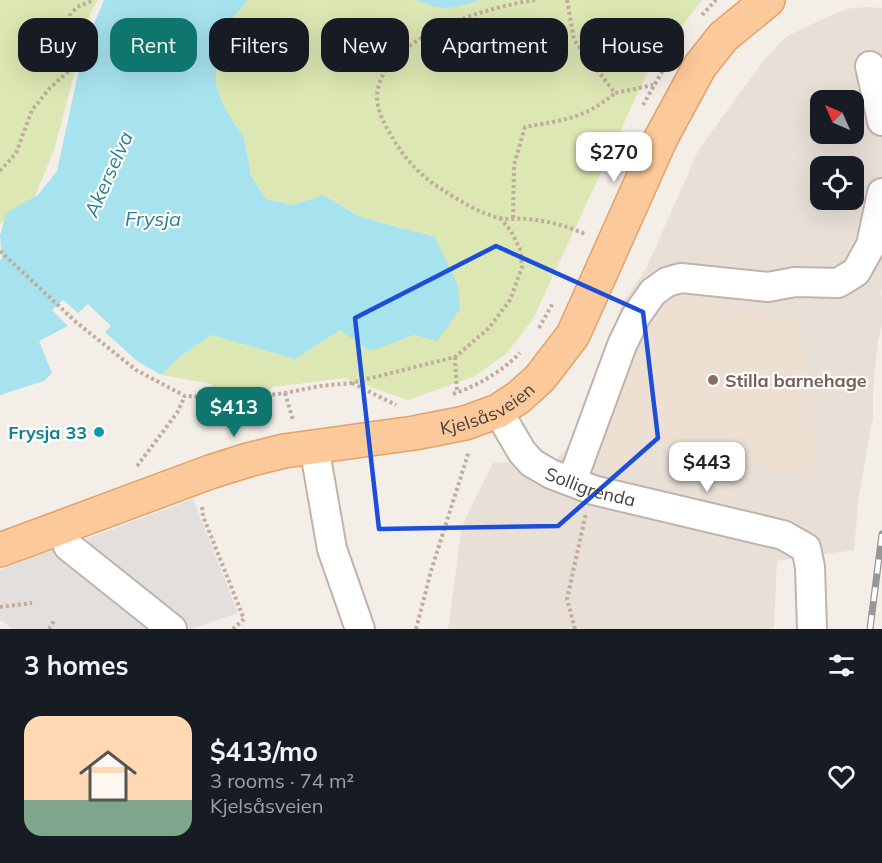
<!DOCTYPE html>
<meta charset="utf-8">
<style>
:root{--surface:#171b24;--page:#20242c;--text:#f1f3f6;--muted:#9ea1a6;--accent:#0f766e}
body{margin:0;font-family:Mulish,sans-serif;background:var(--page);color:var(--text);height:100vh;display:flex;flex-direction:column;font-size:22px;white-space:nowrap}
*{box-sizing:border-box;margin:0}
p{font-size:20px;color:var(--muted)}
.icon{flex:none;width:33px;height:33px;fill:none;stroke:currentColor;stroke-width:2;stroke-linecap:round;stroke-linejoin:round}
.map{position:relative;height:629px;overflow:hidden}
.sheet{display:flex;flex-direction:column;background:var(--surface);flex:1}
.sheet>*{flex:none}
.banner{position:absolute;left:18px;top:18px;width:846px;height:54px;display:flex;gap:12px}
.needle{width:39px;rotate:315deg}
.tools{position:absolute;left:810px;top:90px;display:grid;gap:12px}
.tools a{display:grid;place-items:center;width:54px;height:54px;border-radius:12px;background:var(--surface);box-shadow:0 6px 24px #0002;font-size:30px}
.price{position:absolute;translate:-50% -51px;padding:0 14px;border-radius:12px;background:#fff;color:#222;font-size:20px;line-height:39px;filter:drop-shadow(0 2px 3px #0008)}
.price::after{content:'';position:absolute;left:50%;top:36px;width:18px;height:14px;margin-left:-9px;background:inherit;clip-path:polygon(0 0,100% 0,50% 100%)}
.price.current{background:var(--accent);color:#fff}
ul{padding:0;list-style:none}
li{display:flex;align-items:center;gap:18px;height:150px;padding:0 24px}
li span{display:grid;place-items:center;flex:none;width:168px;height:120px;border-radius:18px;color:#555}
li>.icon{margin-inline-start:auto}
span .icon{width:72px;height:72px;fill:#fffc;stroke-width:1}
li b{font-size:26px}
h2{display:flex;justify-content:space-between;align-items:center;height:72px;padding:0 24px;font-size:26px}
.chip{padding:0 21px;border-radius:18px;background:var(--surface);box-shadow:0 6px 24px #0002;font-size:21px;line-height:54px}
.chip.current{background:var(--accent);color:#fff}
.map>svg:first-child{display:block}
</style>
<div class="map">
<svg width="882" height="629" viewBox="0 0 882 629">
<rect width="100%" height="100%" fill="#f4eee9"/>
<path fill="#e8dfd7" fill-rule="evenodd" d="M 864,7 L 882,8 L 882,286 L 880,295 L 882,296 L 882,326 L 878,340 L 873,389 L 873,417 L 859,495 L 854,550 L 777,561 L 774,629 L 448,629 L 462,526 L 493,463 L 556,459 L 576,442 L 622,303 L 646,269 L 699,149 L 765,59 L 787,36 L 834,14 L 848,9 ZM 820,100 L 854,100 L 854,134 L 820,134 ZM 820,166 L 854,166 L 854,200 L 820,200 Z"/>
<path fill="#ede0d3" d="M 666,290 L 721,296 L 730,309 L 742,313 L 796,316 L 808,358 L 818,475 L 802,476 L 643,435 L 630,473 L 589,461 L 618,374 Z"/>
<g fill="#dce7b3">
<path d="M 0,0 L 98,0 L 91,12 L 54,150 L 35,196 L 0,224 Z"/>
<path d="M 248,0 L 416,0 C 438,10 457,9 479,0 L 702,0 L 649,69 L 533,319 L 507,353 L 475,376 L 408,400 L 345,378 L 272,387 L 260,410 L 246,420 L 202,423 L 212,384 L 161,375 L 182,355 L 211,335 L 295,359 L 340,330 L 370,350 L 414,335 L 437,341 L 403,228 L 360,217 L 323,195 L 293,205 L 266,199 L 251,176 L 244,138 L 224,107 L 216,85 L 216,50 L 219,40 L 227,31 L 232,19 Z"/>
</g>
<path fill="#e3dfdd" d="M 193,499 L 238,613 L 192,629 L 13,629 L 0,620 L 0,570 L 45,552 L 68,546 Z"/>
<g fill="#a7e2ef">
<path d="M 104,0 L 248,0 L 232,19 L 227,31 L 219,40 L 216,50 L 216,85 L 224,107 L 244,138 L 251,176 L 266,199 L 293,205 L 323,195 L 360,217 L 435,237 L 458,286 L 460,309 L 437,341 L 414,335 L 370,351 L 340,330 L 295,359 L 211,335 L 182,355 L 161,375 L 137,361 L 105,332 L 111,326 L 88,304 L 78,313 L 63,300 L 52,310 L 68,326 L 39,341 L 52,373 L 44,381 L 0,395 L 0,261 L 2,258 L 0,236 L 5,217 L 9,211 L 38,195 L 57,171 L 78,74 L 90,33 Z"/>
<path d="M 416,0 L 479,0 C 455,9 439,11 416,0 Z"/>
</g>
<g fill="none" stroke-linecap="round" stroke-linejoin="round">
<g stroke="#bfb4ab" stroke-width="32">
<g id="minor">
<path d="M 870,66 L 882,121"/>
<path id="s1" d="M 498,411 L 522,452 L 532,463 L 551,474 L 593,490 L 783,535 L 806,548 L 810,567 L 812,629"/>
<path d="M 314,446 L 332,549 L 360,629"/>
<path d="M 572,481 L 622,345 L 636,316 L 653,292 L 667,282 L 681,278 L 768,287 L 795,282 L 838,283 L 856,272 L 871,245 L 882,193"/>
<path d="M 61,528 L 68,546 L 172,629"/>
</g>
</g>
<g stroke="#e2a269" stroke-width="36">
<g id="major">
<path id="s2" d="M 0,550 L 210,472 L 248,460 L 284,451 L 414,433 L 465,423 L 498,411 L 519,397 L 540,378 L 573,335 L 661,138 L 700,66 L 723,37 L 768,0"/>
</g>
</g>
<g stroke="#c1ac9d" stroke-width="4" stroke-dasharray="3 3" stroke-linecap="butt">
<path d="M 535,0 C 488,7 379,37 377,97 C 377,110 384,124 391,135 C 404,158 420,176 443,190 C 460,201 482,215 501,218 C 510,220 519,218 528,219 C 548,221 567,226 585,234"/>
<path d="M 567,0 L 574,40 L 615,93 L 653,85"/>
<path d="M 702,15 L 716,0"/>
<path d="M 643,105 L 663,70"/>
<path d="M 0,171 L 16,153 L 32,110 L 49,89 L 70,70 L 73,62 L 70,15 L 77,7 L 94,0"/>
<path d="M 513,218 L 514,165 L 525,127 C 563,120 584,119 615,93"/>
<path d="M 0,251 L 76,322 L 136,370 L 185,396 L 240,399 L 285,393 L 320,386 L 351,383 L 455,357 L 489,328 L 510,300 L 522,267 L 520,249 L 511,231 L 500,218"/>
<path d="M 539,328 L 553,303"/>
<path d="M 455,357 L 457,393"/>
<path d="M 352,383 L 396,405"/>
<path d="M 285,393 L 293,420"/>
<path d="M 453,394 C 479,385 501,372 520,353"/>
<path d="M 137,466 L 177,413 L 185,396"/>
<path d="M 202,507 L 203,516 L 244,619 L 233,629"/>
<path d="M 0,607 L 32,603"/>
<path d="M 49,629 L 54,621"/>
<path d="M 416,629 L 431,571 L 469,451"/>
<path d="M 575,629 L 567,599 L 586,513"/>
</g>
<use href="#minor" stroke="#fff" stroke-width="28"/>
<use href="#major" stroke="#fcc99a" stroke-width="33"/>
<g stroke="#979797" stroke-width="7">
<path id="rail" d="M 870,629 L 882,534"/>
</g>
<use href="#rail" stroke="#fff" stroke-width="4.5" stroke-dasharray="14" stroke-linecap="butt"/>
</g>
<path fill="none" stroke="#1d4ed8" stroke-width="4.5" stroke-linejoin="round" d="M 496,246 L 643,312 L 658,438 L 558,526 L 379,529 L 355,318 Z"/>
<circle fill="#8d6e63" stroke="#fff" stroke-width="2" cx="713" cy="380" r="6"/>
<circle fill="#0f9aa8" stroke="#fff" stroke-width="2" cx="99" cy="432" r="6"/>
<g text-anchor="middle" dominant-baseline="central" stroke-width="4.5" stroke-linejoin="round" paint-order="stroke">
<g font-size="18" font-weight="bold" fill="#785e54" stroke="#fff" text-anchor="start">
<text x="725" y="380">Stilla barnehage</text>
</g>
<g font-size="18" fill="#483d37" stroke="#fff">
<text stroke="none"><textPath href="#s2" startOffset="510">Kjelsåsveien</textPath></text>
<text stroke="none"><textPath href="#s1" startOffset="126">Solligrenda</textPath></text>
</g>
<g font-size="18" font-weight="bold" fill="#0d838f" stroke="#fff" text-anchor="end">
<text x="87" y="432">Frysja 33</text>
</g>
<g font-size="20" font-style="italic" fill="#2b7e92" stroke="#fff">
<text transform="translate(108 174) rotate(-66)">Akerselva</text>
<text x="153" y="218">Frysja</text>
</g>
</g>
</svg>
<div class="tools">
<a><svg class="needle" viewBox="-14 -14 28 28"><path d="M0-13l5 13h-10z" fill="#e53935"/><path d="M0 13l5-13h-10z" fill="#9ea1a6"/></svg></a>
<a><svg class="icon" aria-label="locate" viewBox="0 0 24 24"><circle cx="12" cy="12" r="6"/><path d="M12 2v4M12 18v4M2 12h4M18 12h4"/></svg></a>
</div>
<b class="price" style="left:614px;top:183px">$270</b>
<b class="price current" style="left:234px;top:438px">$413</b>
<b class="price" style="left:707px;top:493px">$443</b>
<div class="banner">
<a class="chip">Buy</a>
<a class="chip current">Rent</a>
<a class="chip">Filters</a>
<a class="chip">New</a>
<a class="chip">Apartment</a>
<a class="chip">House</a>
</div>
</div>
<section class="sheet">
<h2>3 homes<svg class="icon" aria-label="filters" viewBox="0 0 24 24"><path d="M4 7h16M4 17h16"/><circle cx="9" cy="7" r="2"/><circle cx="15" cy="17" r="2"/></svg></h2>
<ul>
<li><span style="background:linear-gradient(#ffd9b3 70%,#7fa58c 0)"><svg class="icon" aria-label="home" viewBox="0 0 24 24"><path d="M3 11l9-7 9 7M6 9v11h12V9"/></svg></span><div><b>$413/mo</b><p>3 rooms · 74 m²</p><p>Kjelsåsveien</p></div><svg class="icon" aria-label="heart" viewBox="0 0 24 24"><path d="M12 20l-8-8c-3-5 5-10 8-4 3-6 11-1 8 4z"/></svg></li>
</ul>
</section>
